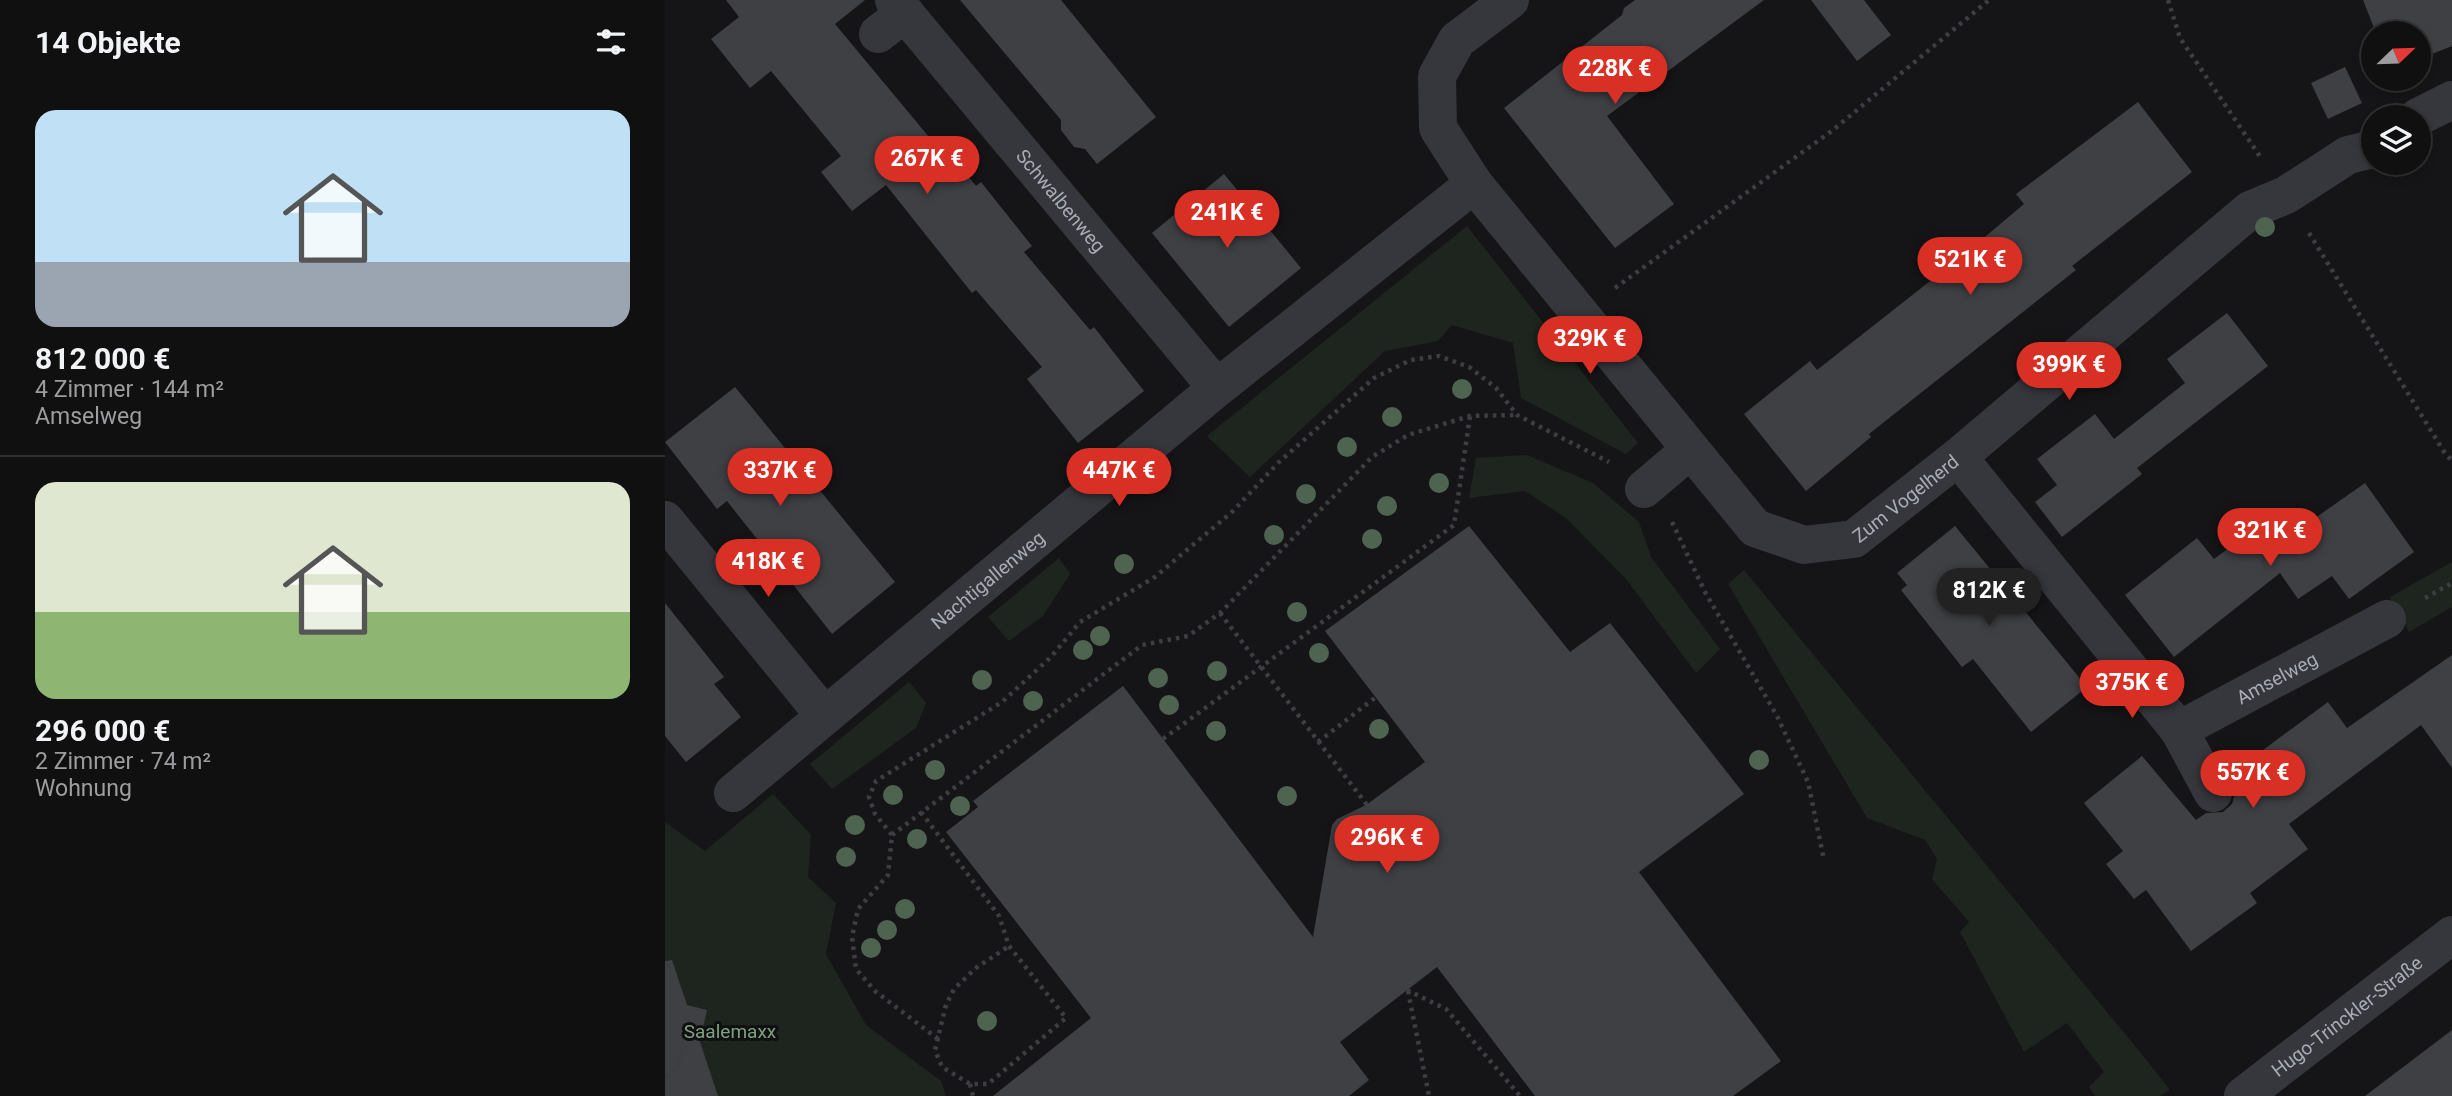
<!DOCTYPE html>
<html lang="de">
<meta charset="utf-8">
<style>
:root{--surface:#101011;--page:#19191a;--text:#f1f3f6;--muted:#9c9d9f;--line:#303031;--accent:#d93025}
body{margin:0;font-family:Roboto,sans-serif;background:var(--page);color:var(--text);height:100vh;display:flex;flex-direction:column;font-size:26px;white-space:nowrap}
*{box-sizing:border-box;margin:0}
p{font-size:23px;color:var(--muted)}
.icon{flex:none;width:38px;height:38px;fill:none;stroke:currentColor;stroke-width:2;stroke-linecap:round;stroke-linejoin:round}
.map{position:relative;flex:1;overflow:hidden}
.sheet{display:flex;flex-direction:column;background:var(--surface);width:665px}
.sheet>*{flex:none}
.needle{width:46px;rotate:67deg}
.buttons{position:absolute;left:1696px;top:21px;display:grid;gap:14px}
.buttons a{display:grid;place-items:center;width:70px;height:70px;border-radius:50%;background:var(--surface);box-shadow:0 4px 10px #0003,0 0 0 2px var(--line);font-size:35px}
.price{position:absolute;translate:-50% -60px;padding:0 16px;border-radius:24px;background:var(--accent);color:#fff;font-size:23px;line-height:46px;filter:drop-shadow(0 2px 4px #0008)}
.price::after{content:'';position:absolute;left:50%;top:42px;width:21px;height:16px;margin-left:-10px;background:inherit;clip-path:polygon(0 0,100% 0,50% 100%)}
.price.current{background:#222;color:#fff}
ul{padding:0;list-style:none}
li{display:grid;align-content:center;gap:14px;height:371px;padding:0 35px}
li+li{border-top:2px solid var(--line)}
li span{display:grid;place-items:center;height:217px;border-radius:21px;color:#555}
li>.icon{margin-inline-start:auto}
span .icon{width:126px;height:126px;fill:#fffc;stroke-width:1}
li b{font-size:30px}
h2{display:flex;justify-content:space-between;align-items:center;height:84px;padding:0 35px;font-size:30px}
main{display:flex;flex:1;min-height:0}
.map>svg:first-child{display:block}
</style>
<main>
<section class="sheet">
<h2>14 Objekte<svg class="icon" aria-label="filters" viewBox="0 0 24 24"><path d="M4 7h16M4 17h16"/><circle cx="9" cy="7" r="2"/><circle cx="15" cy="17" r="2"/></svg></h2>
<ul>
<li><span style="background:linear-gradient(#bfe0f5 70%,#9aa5b1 0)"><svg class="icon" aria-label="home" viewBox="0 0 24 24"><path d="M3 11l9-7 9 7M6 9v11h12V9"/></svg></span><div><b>812 000 €</b><p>4 Zimmer · 144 m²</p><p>Amselweg</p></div></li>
<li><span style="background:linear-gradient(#dfe7d0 60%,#8fb573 0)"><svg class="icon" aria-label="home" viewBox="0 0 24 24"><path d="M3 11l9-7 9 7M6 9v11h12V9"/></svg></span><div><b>296 000 €</b><p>2 Zimmer · 74 m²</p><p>Wohnung</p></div></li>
</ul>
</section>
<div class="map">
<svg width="1787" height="1096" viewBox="0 0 1787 1096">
<rect width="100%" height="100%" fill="#151517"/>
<g fill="#1d251e">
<path d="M 802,226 L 973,443 L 961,454 L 856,398 L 848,343 L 787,325 L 773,341 L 720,351 L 585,477 L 542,436 Z"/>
<path d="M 862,455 L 928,483 L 974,522 L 986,557 L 1055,649 L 1031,673 L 961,579 L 901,518 L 860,491 L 804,498 L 811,458 Z"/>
<path d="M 394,558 L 405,574 L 378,616 L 344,641 L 323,617 Z"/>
<path d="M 1787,562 L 1787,607 L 1744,632 L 1725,597 Z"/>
<path d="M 1079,570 L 1479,1057 L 1505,1090 L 1495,1096 L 1430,1096 L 1424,1087 L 1439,1072 L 1402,1023 L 1359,1052 L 1295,932 L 1304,922 L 1267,879 L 1272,859 L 1260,840 L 1202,818 L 1063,584 Z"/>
<path d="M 244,682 L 261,703 L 251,728 L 167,789 L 145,764 Z"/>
<path d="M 108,794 L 146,835 L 143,877 L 171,903 L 161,954 L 201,1025 L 276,1081 L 281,1096 L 0,1096 L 0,822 L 40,851 Z"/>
</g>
<g fill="#3f4044">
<path d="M 61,0 L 200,0 L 170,24 L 279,155 L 283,151 L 311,186 L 316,182 L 367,246 L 359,252 L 425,330 L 429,327 L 479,391 L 413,443 L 362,379 L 377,367 L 311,290 L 307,293 L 221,185 L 187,211 L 156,172 L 176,156 L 106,71 L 85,88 L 46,39 L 74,17 Z"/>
<path d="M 295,0 L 396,0 L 491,117 L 432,164 L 420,149 L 409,147 L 396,130 L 396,120 Z"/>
<path d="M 970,0 L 1099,0 L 942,116 L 1009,204 L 950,248 L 839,108 L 957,15 L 959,8 Z"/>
<path d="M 1146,0 L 1199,0 L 1226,35 L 1192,61 Z"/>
<path d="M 1698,0 L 1787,0 L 1787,46 L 1754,59 L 1754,33 L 1711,33 Z"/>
<path d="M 1680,67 L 1697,103 L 1663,119 L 1646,83 Z"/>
<path d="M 1473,102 L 1527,172 L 1407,266 L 1411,270 L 1204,434 L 1206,437 L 1141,491 L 1079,414 L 1145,361 L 1152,370 L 1302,252 L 1359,204 L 1351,194 Z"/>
<path d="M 559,174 L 636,268 L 564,327 L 487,233 Z"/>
<path d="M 1562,313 L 1603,366 L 1472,468 L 1477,474 L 1397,537 L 1370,502 L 1392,485 L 1372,459 L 1430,414 L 1449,439 L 1520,383 L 1502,359 Z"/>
<path d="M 70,387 L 230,582 L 167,634 L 62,501 L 52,509 L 0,442 Z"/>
<path d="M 1700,483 L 1749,552 L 1684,599 L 1667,576 L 1633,599 L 1615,573 L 1509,657 L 1460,595 L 1532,538 L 1549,559 L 1603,519 L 1619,540 Z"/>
<path d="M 804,526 L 905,652 L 945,623 L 1079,794 L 974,872 L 1116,1061 L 1068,1096 L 870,1096 L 772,967 L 675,1042 L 704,1080 L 684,1096 L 328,1096 L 426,1018 L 281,832 L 313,807 L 308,801 L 458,686 L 648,937 L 667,825 L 672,819 L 701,805 L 760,762 L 660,631 Z"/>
<path d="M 1290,526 L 1422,687 L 1366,732 L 1308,659 L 1297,667 L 1236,590 L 1242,585 L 1232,573 Z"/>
<path d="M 0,603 L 59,677 L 49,684 L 76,717 L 21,762 L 0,736 Z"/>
<path d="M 1787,655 L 1787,768 L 1756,725 L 1624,824 L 1643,849 L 1585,893 L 1592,903 L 1526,951 L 1481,890 L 1469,899 L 1441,864 L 1458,851 L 1419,803 L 1477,756 L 1531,820 L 1541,813 L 1558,812 L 1567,804 L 1570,793 L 1608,765 L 1598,750 L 1663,702 L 1682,728 Z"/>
<path d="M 7,960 L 22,1005 L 42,1010 L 35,1042 L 53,1096 L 0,1096 L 0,961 Z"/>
<path d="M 1787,1030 L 1787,1096 L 1700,1096 Z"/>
</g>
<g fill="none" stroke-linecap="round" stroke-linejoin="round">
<g stroke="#3c3e43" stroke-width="4.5" stroke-dasharray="3.5 5" stroke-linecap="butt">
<path d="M 1503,0 L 1515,38 L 1596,158"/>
<path d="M 1644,233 L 1781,455 L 1787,460"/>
<path d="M 950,288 L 1168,130 L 1324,0"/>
<path d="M 1007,522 L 1040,592 L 1112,716 L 1143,782 L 1159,860"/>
<path d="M 1760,598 L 1787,583"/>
<path d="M 555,613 L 702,805"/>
<path d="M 498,739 L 789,525 L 805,416"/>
<path d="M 653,742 L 711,697"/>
<path d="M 256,812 L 334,916 L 344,946"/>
<path d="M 227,835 L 477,645 L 523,636 L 555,613 L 707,457 L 743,435 L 805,416 L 851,415"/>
<path d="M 344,946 L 401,1018 L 323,1084 L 305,1084 L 277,1067 L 270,1050 L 281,1005 L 289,989 L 311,968 Z"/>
<path d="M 742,990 L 781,1009 L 855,1096"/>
<path d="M 743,991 L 764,1096"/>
<path d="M 273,1039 L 210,991 L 191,969 L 187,937 L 193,909 L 223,875 L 227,835 L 210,814 L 204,797 L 211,781 L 337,702 L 386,657 L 415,622 L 490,577 L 568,511 L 614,462 L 709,378 L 746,360 L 774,356 L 804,367 L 831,388 L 852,415 L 944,462"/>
<path d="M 0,1077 L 14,1064 L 17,1049"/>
<path d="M 305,1084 L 308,1096"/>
</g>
<g stroke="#36373c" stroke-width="38">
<path id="s1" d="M 229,0 L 552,388"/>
<path id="s2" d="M 845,0 L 792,40 L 772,76 L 773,128 L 809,184 L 1090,528 L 1139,545 L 1189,539 L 1293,457 L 1585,210 L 1621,195 L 1683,155 L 1708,149"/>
<path d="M 213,34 L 240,13"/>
<path d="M 1753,117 L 1787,100"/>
<path id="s3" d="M 1293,457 L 1514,730 L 1722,619"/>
<path d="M 979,489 L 1025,450"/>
<path d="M 0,520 L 159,715"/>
<path d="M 1514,730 L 1548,793"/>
<path id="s4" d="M 68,793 L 552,388 L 809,184"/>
<path id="s5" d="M 1578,1096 L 1787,935"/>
</g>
</g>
<g fill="#4f6351">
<circle cx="1600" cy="227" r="10"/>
<circle cx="797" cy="389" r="10"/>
<circle cx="727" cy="417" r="10"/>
<circle cx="682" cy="447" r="10"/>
<circle cx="774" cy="483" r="10"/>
<circle cx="641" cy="494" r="10"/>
<circle cx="722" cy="506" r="10"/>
<circle cx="609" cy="535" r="10"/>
<circle cx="707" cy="539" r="10"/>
<circle cx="459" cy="564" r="10"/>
<circle cx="632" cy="612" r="10"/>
<circle cx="435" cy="636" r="10"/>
<circle cx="418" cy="650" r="10"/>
<circle cx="654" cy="653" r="10"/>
<circle cx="552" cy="671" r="10"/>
<circle cx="493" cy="678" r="10"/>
<circle cx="317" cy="680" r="10"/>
<circle cx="368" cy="701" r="10"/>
<circle cx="504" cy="705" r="10"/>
<circle cx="714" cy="729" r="10"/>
<circle cx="551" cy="731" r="10"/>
<circle cx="1094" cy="760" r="10"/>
<circle cx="270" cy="770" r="10"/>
<circle cx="228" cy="795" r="10"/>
<circle cx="622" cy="796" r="10"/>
<circle cx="295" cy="806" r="10"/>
<circle cx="190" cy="825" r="10"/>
<circle cx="252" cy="839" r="10"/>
<circle cx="181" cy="857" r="10"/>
<circle cx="240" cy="909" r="10"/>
<circle cx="222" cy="930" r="10"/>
<circle cx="206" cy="948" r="10"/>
<circle cx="322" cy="1021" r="10"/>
</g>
<g text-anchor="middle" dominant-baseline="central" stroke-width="6" stroke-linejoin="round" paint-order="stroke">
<g font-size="19" fill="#a7acb7" stroke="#101012">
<text stroke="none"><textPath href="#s1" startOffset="261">Schwalbenweg</textPath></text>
<text stroke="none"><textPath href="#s2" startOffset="838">Zum Vogelherd</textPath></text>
<text stroke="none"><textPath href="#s4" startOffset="332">Nachtigallenweg</textPath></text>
<text stroke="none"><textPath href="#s3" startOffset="462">Amselweg</textPath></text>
<text stroke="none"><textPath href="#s5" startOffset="131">Hugo-Trinckler-Straße</textPath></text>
</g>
<g font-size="19" fill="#7ea280" stroke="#101012">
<text x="65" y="1031">Saalemaxx</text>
</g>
</g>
</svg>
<div class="buttons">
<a><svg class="needle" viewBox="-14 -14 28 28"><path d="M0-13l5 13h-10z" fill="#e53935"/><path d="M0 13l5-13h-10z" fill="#9c9d9f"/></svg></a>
<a><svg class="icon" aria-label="layers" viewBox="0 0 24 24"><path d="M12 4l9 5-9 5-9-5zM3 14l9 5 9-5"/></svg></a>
</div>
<b class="price" style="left:950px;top:106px">228K €</b>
<b class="price" style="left:262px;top:196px">267K €</b>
<b class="price" style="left:562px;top:250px">241K €</b>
<b class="price" style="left:1305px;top:297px">521K €</b>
<b class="price" style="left:925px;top:376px">329K €</b>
<b class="price" style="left:1404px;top:402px">399K €</b>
<b class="price" style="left:115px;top:508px">337K €</b>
<b class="price" style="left:454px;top:508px">447K €</b>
<b class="price" style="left:1605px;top:568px">321K €</b>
<b class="price" style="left:103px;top:599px">418K €</b>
<b class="price current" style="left:1324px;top:628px">812K €</b>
<b class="price" style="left:1467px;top:720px">375K €</b>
<b class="price" style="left:1588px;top:810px">557K €</b>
<b class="price" style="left:722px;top:875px">296K €</b>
</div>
</main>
